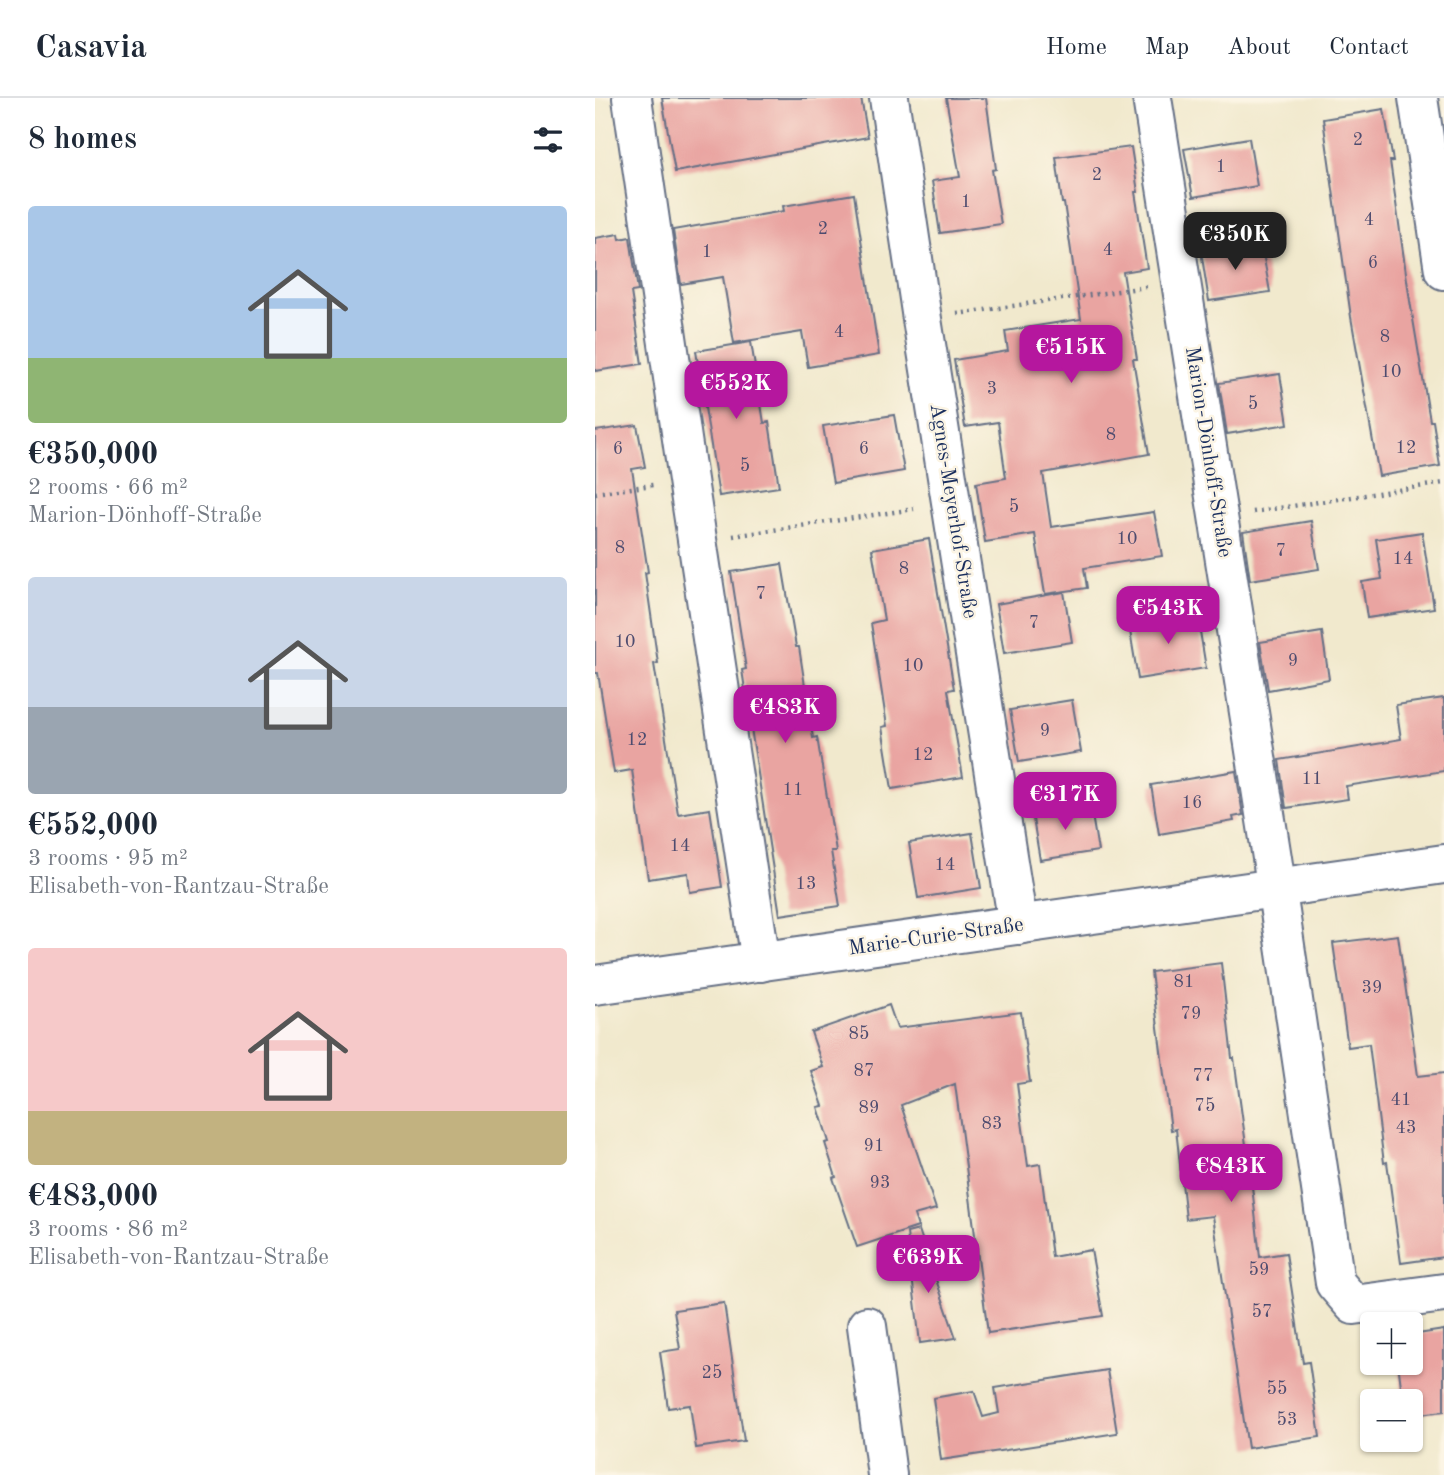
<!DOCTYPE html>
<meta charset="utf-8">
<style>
:root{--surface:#fff;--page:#f2f2f3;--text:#1f2937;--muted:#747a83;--line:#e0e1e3;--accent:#b5179e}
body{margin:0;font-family:"Old Standard TT",serif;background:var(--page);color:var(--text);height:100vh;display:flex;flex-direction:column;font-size:26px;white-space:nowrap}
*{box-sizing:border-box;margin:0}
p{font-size:23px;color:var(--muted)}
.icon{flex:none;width:38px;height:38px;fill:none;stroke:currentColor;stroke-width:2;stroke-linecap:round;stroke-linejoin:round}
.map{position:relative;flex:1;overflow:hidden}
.details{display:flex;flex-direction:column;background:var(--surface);width:595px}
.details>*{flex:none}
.fabs{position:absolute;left:765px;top:1214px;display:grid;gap:14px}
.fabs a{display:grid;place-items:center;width:63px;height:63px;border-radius:7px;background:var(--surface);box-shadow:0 2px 5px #0004;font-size:35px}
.price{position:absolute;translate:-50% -60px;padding:0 16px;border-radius:14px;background:var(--accent);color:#fff;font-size:23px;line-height:46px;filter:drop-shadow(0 2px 4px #0008)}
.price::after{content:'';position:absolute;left:50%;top:42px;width:21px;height:16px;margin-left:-10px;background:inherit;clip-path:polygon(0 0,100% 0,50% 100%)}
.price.current{background:#222;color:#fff}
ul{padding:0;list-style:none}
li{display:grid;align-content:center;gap:14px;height:371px;padding:0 28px}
li span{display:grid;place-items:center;height:217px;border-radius:7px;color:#555}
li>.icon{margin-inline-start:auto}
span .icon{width:126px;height:126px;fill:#fffc;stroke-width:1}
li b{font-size:30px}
h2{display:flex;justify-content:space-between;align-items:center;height:84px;padding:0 28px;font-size:30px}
header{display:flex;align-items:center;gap:42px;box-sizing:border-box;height:98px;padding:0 35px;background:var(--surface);border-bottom:2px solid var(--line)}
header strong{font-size:33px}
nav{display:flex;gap:38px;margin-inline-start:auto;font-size:24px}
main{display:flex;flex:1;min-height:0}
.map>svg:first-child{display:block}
</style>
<header>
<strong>Casavia</strong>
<nav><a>Home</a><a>Map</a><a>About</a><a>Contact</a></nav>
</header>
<main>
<section class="details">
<h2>8 homes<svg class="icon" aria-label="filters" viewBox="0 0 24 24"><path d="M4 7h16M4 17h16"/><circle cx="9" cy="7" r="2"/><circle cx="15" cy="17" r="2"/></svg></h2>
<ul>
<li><span style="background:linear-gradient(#a9c7e8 70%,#8fb573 0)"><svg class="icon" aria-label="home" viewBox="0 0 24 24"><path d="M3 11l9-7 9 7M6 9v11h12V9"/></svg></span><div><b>€350,000</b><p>2 rooms · 66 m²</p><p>Marion-Dönhoff-Straße</p></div></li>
<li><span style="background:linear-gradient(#c9d6e8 60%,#9aa5b1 0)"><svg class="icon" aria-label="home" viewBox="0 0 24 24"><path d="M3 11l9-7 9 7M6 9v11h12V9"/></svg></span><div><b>€552,000</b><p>3 rooms · 95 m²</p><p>Elisabeth-von-Rantzau-Straße</p></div></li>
<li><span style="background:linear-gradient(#f6c9c9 75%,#c2b280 0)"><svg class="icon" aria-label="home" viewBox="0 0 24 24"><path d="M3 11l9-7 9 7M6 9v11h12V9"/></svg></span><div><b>€483,000</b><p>3 rooms · 86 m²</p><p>Elisabeth-von-Rantzau-Straße</p></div></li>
</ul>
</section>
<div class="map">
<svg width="849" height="1377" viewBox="0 0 849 1377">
<rect width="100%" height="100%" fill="#fcf5e5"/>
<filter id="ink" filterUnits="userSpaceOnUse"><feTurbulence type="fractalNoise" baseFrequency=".0143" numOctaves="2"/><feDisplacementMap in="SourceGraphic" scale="14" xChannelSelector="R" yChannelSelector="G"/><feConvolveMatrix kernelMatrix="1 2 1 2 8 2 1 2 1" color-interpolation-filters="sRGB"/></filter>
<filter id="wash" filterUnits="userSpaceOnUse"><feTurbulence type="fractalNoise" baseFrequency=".00686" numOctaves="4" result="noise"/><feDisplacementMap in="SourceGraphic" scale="28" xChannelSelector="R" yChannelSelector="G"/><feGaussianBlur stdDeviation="1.57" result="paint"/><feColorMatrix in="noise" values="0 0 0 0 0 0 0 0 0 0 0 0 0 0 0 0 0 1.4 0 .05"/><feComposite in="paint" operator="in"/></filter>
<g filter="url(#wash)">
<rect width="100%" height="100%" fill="#f1e9cd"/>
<g id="blocks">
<g fill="#e9a4a1">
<path d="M 67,0 L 266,0 L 273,39 L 80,74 Z"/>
<path d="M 351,0 L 391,0 L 401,71 L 397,72 L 406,126 L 345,135 L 337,83 L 365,79 Z"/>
<path d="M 789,11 L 798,63 L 795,63 L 815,203 L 835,323 L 838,323 L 845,368 L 784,378 L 756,219 L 728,21 Z"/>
<path d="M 654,40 L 662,88 L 598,99 L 589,51 Z"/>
<path d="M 536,49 L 543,94 L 540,94 L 552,170 L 528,174 L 542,261 L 538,261 L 554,356 L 448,375 L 456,429 L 559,414 L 567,458 L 489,470 L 492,490 L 450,496 L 440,436 L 390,444 L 381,385 L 411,380 L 403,324 L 370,329 L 359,262 L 413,253 L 410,233 L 486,221 L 469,105 L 467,105 L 461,59 Z"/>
<path d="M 259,96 L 284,257 L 213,269 L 207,234 L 139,245 L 128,179 L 86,186 L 78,132 L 189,113 L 188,108 Z"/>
<path d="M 24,136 L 25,141 L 35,139 L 43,193 L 36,194 L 47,266 L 0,273 L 0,140 Z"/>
<path d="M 666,144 L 675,194 L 614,203 L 606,153 Z"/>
<path d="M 156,244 L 169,325 L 174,324 L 184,389 L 124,398 L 101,253 Z"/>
<path d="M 685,276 L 693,326 L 632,336 L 624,285 Z"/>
<path d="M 299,317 L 309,373 L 238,385 L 228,328 Z"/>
<path d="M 42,327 L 50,369 L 37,371 L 53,474 L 50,475 L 63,565 L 59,566 L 83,716 L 115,711 L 127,789 L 95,794 L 93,775 L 53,781 L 37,672 L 19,675 L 3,575 L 0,575 L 0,333 Z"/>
<path d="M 716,423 L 724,471 L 655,482 L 648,434 Z"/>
<path d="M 827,434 L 839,510 L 772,520 L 767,484 L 787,481 L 781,441 Z"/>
<path d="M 334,441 L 359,591 L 353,592 L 368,679 L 297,691 L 287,629 L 292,628 L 276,525 L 289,522 L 277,451 Z"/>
<path d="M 187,466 L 201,549 L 204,549 L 218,640 L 222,639 L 241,753 L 236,753 L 245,808 L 185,817 L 147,572 L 151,571 L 136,474 Z"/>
<path d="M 469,494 L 477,544 L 409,555 L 401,506 Z"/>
<path d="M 602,515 L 611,570 L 543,581 L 534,527 Z"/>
<path d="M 727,534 L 734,581 L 673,592 L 665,544 Z"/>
<path d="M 849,600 L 849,673 L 751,688 L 753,701 L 691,710 L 684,662 L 794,644 L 794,643 L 806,641 L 801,607 Z"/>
<path d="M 477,602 L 486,654 L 424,664 L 415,612 Z"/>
<path d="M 641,673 L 648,717 L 638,719 L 639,723 L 564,736 L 556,687 Z"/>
<path d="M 495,705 L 503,753 L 445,762 L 437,715 Z"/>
<path d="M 377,735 L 386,790 L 323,800 L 314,745 Z"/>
<path d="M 803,837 L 823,978 L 849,975 L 849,1159 L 806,1165 L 792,1064 L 789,1065 L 774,946 L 753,949 L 738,845 Z"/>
<path d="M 626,865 L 637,960 L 639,960 L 652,1054 L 653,1053 L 665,1159 L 691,1155 L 708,1265 L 714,1264 L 725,1339 L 653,1350 L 618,1118 L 591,1121 L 581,1031 L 576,1032 L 556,874 Z"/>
<path d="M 294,907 L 302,930 L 426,914 L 435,984 L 422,986 L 433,1068 L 445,1066 L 457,1159 L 496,1152 L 508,1218 L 393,1235 L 360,986 L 306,1007 L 341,1111 L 319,1117 L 323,1129 L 262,1149 L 238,1080 L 241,1079 L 230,1045 L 234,1044 L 223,1009 L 228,1008 L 216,973 L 228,969 L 216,934 Z"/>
<path d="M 324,1132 L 361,1240 L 325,1245 L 312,1135 Z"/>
<path d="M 129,1205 L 149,1343 L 101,1350 L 95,1307 L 73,1310 L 65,1254 L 85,1251 L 79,1212 Z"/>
<path d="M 849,1232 L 849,1313 L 816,1317 L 816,1304 L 808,1304 L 803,1265 L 816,1265 L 816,1237 Z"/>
<path d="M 512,1272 L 522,1335 L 346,1362 L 338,1300 L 379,1293 L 388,1319 L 404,1315 L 400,1290 Z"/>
</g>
</g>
</g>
<g filter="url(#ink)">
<use href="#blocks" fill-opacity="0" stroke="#667085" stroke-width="2"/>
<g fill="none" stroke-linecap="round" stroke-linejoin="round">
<g stroke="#667085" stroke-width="42">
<g id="minor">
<path d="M 37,0 L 93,382 L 166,864"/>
<path d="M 294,0 L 327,221 L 423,827"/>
<path d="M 557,0 L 677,760 L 740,1185 L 759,1207 L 849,1195"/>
<path d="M 823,0 L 849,172"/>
<path d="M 0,887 L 849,766"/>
<path d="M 272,1228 L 292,1377"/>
</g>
</g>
<g stroke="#667085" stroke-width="4.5" stroke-dasharray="2 5" stroke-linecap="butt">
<path d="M 362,216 L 551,189"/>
<path d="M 0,395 L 58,387"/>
<path d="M 658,414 L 849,385"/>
<path d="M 138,438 L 319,411"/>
</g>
<use href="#minor" stroke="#fff" stroke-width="38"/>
</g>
</g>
<g text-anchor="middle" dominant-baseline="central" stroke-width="5" stroke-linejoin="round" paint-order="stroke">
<g font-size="18" fill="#4e4c6f">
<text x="763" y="42">2</text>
<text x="626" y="69">1</text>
<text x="502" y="77">2</text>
<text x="371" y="104">1</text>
<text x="774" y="122">4</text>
<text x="228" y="131">2</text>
<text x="513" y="152">4</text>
<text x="112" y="154">1</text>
<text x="778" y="165">6</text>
<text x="244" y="234">4</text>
<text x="790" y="239">8</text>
<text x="796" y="274">10</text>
<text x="397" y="291">3</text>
<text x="658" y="306">5</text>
<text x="516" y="337">8</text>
<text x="811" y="350">12</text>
<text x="23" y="351">6</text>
<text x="269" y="351">6</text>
<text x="150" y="368">5</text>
<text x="419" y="409">5</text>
<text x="532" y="441">10</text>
<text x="25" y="450">8</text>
<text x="686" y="453">7</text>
<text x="808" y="461">14</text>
<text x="309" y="471">8</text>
<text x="166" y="496">7</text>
<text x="439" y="525">7</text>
<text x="30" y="544">10</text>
<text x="698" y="563">9</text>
<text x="318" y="568">10</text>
<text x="450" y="633">9</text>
<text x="42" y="642">12</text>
<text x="328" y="657">12</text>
<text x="717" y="681">11</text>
<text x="198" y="692">11</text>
<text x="597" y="705">16</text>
<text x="85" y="748">14</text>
<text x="350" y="767">14</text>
<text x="211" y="786">13</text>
<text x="589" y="884">81</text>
<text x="777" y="890">39</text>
<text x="596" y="916">79</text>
<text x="264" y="936">85</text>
<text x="269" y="973">87</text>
<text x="608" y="978">77</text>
<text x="806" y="1002">41</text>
<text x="610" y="1008">75</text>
<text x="274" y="1010">89</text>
<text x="397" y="1026">83</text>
<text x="811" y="1030">43</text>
<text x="279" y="1048">91</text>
<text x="285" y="1085">93</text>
<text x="664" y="1172">59</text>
<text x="667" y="1214">57</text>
<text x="117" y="1275">25</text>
<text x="682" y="1291">55</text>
<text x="692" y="1322">53</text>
</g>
<g font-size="21" fill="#1b2f5e" stroke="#fcf5e5">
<text transform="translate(613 354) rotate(81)">Marion-Dönhoff-Straße</text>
<text transform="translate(358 413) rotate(81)">Agnes-Meyerhof-Straße</text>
<text transform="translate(341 839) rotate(-8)">Marie-Curie-Straße</text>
</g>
</g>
</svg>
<div class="fabs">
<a>+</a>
<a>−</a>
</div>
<b class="price current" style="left:640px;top:174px">€350K</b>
<b class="price" style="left:476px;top:287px">€515K</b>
<b class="price" style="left:141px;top:323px">€552K</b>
<b class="price" style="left:573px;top:548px">€543K</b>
<b class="price" style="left:190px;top:647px">€483K</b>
<b class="price" style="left:470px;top:734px">€317K</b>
<b class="price" style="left:636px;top:1106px">€843K</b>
<b class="price" style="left:333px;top:1197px">€639K</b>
</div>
</main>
